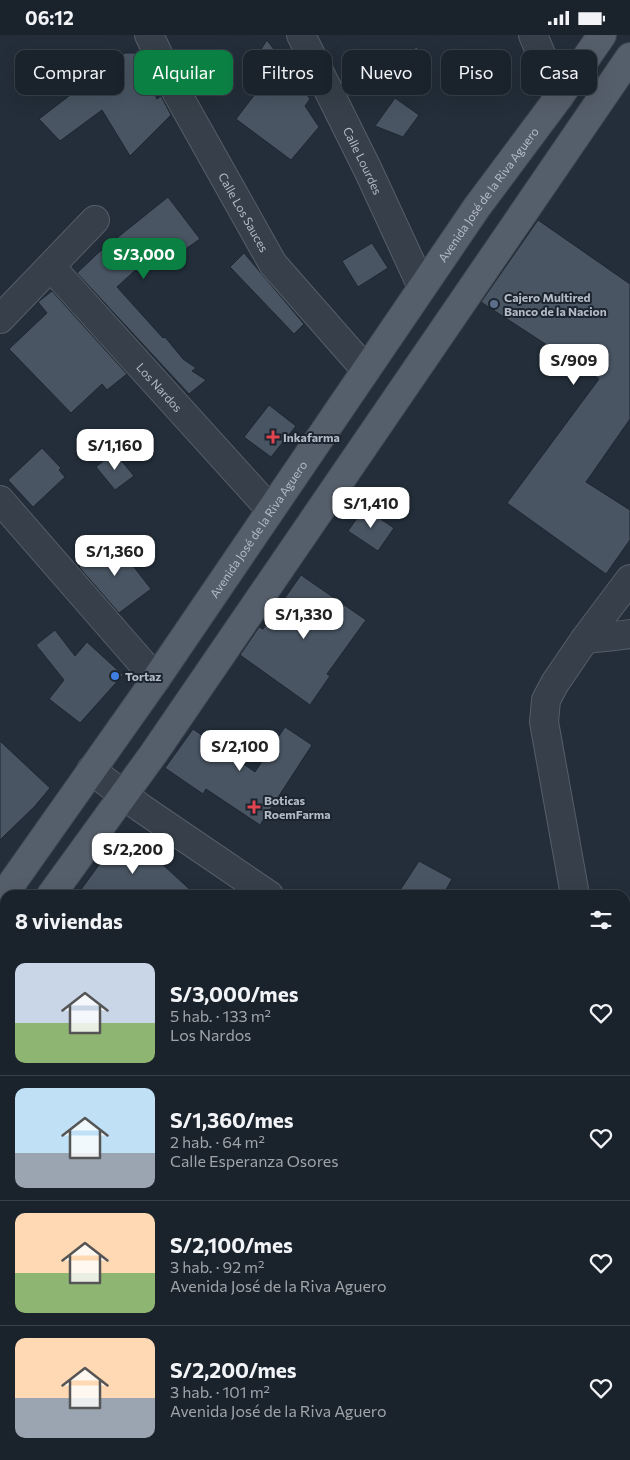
<!DOCTYPE html>
<html lang="es">
<meta charset="utf-8">
<style>
:root{--surface:#1a222c;--page:#232a34;--text:#f1f3f6;--muted:#9fa4a9;--line:#383f48;--accent:#0b8043}
body{margin:0;font-family:Commissioner,sans-serif;background:var(--page);color:var(--text);height:100vh;display:flex;flex-direction:column;font-size:19px;white-space:nowrap}
*{box-sizing:border-box;margin:0}
p{font-size:16px;color:var(--muted)}
.icon{flex:none;width:28px;height:28px;fill:none;stroke:currentColor;stroke-width:2;stroke-linecap:round;stroke-linejoin:round}
.map{position:relative;flex:1;overflow:hidden}
.details{position:absolute;left:0px;top:855px;width:630px;height:570px;display:flex;flex-direction:column;background:var(--surface);border-radius:15px 15px 0 0;box-shadow:0 5px 20px #0002,0 0 0 1px var(--line)}
.details>*{flex:none}
.top-card{position:absolute;left:15px;top:15px;width:600px;height:45px;display:flex;gap:10px}
.price{position:absolute;translate:-50% -42px;padding:0 11px;border-radius:10px;background:#fff;color:#222;font-size:16px;line-height:32px;filter:drop-shadow(0 1px 2px #0008)}
.price::after{content:'';position:absolute;left:50%;top:30px;width:15px;height:11px;margin-left:-8px;background:inherit;clip-path:polygon(0 0,100% 0,50% 100%)}
.price.current{background:var(--accent);color:#fff}
ul{padding:0;list-style:none}
li{display:flex;align-items:center;gap:15px;height:125px;padding:0 15px}
li+li{border-top:1px solid var(--line)}
li span{display:grid;place-items:center;flex:none;width:140px;height:100px;border-radius:10px;color:#555}
li>.icon{margin-inline-start:auto}
span .icon{width:60px;height:60px;fill:#fffc;stroke-width:1}
li b{font-size:21px}
h2{display:flex;justify-content:space-between;align-items:center;height:60px;padding:0 15px;font-size:21px}
.tag{padding:0 18px;border-radius:10px;background:var(--surface);box-shadow:0 5px 20px #0002,0 0 0 1px var(--line);font-size:18px;line-height:45px}
.tag.current{background:var(--accent);color:#fff}
.status{display:flex;justify-content:space-between;align-items:center;height:35px;padding:0 25px;background:var(--surface);direction:ltr}
.status svg{height:14px;fill:currentColor}
.map>svg:first-child{display:block}
</style>
<div class="status"><b>06:12</b><svg viewBox="0 0 49 12"><path d="M0 12V9h3v3zM5 12V6h3v6zM10 12V3h3v9zM15 12V0h3v12zM26 1h20v11H26zM47 4h2v5h-2z"/></svg></div>
<div class="map">
<svg width="630" height="1425" viewBox="0 0 630 1425">
<rect width="100%" height="100%" fill="#232e3a"/>
<g fill="#495563" stroke="#1e2731">
<path d="M 267,5 L 310,64 L 305,71 L 319,92 L 291,125 L 236,84 L 262,50 L 245,39 Z"/>
<path d="M 417,12 L 433,42 L 379,51 L 397,22 Z"/>
<path d="M 125,18 L 137,18 L 157,64 L 161,61 L 171,80 L 130,121 L 102,75 L 60,106 L 39,84 Z"/>
<path d="M 207,22 L 220,37 L 195,58 L 186,40 Z"/>
<path d="M 395,63 L 419,80 L 403,102 L 375,91 Z"/>
<path d="M 168,162 L 200,204 L 164,229 L 155,217 L 117,252 L 163,303 L 165,302 L 183,324 L 196,333 L 192,336 L 206,345 L 189,359 L 77,238 L 97,219 Z"/>
<path d="M 538,185 L 630,249 L 630,384 L 586,447 L 630,475 L 630,505 L 606,539 L 507,468 L 599,344 L 481,267 Z"/>
<path d="M 372,208 L 388,233 L 358,252 L 342,226 Z"/>
<path d="M 244,218 L 304,289 L 294,299 L 230,232 Z"/>
<path d="M 52,256 L 127,339 L 107,355 L 102,349 L 71,378 L 9,314 L 47,278 L 38,267 Z"/>
<path d="M 269,370 L 296,391 L 271,422 L 244,402 Z"/>
<path d="M 42,413 L 61,433 L 59,435 L 65,442 L 33,472 L 8,445 Z"/>
<path d="M 114,417 L 134,441 L 115,455 L 96,432 Z"/>
<path d="M 364,473 L 394,493 L 378,516 L 348,496 Z"/>
<path d="M 113,505 L 151,554 L 119,578 L 79,532 Z"/>
<path d="M 301,540 L 366,585 L 327,639 L 330,641 L 310,670 L 240,620 L 259,592 L 263,594 Z"/>
<path d="M 55,595 L 75,621 L 87,607 L 123,640 L 80,688 L 49,664 L 64,645 L 36,610 Z"/>
<path d="M 285,692 L 312,710 L 260,790 L 206,754 L 203,759 L 165,733 L 193,694 L 255,737 Z"/>
<path d="M 0,706 L 50,753 L 35,771 L 0,805 Z"/>
<path d="M 129,803 L 162,829 L 196,860 L 77,860 L 115,808 Z"/>
<path d="M 419,826 L 452,844 L 443,860 L 397,860 Z"/>
</g>
<g fill="none" stroke-linecap="round" stroke-linejoin="round">
<g stroke="#555e68" stroke-width="30">
<g id="minor">
<path id="s1" d="M 149,0 L 177,58 L 273,229 L 366,335"/>
<path id="s2" d="M 301,0 L 368,135 L 422,252"/>
<path d="M 533,0 L 559,62"/>
<path id="s3" d="M 51,232 L 270,474"/>
<path d="M 0,284 L 95,185"/>
<path d="M 0,465 L 156,644"/>
<path d="M 585,604 L 615,601 L 630,599"/>
<path d="M 91,735 L 141,773 L 269,860"/>
<path d="M 575,860 L 544,687 L 546,665 L 555,648 L 585,604 L 630,544"/>
<path d="M 625,931 L 630,930"/>
<path d="M 0,1045 L 5,1049"/>
<path d="M 625,1108 L 630,1131"/>
<path d="M 0,1250 L 5,1254"/>
<path d="M 0,1338 L 5,1332"/>
<path d="M 211,1420 L 217,1425"/>
<path d="M 536,1420 L 539,1425"/>
<path d="M 155,1425 L 159,1420"/>
<path d="M 393,1425 L 400,1420"/>
</g>
</g>
<g stroke="#404953" stroke-width="30">
<g id="major">
<path d="M 51,860 L 154,718 L 630,22"/>
<path id="s4" d="M 0,865 L 156,644 L 477,172 L 559,62 L 602,0"/>
<path d="M 0,930 L 5,923"/>
</g>
</g>
<use href="#minor" stroke="#37404a" stroke-width="28"/>
<use href="#major" stroke="#555f6b" stroke-width="28"/>
</g>
<circle fill="#5c6f8a" stroke="#1c252f" stroke-width="2" cx="494" cy="269" r="5"/>
<g fill="#e0444e" stroke="#1c252f" stroke-width="2">
<path d="M270.5 394.5h5v5h5v5h-5v5h-5v-5h-5v-5h5z"/>
<path d="M251.5 764.5h5v5h5v5h-5v5h-5v-5h-5v-5h5z"/>
</g>
<circle fill="#3f7fe0" stroke="#1c252f" stroke-width="2" cx="115" cy="641" r="5"/>
<g text-anchor="middle" dominant-baseline="central" stroke-width="4" stroke-linejoin="round" paint-order="stroke">
<g font-size="12" fill="#b2bbc6" stroke="#1c252f">
<text stroke="none"><textPath href="#s2" startOffset="140">Calle Lourdes</textPath></text>
<text stroke="none"><textPath href="#s4" startOffset="858">Avenida José de la Riva Aguero</textPath></text>
<text stroke="none"><textPath href="#s1" startOffset="201">Calle Los Sauces</textPath></text>
<text stroke="none"><textPath href="#s3" startOffset="162">Los Nardos</textPath></text>
<text stroke="none"><textPath href="#s4" startOffset="452">Avenida José de la Riva Aguero</textPath></text>
</g>
<g font-size="12" font-weight="bold" fill="#b2bbc6" stroke="#1c252f" text-anchor="start">
<text x="504" y="262">Cajero Multired<tspan x="504" dy="14">Banco de la Nacion</tspan></text>
<text x="283" y="402">Inkafarma</text>
<text x="125" y="641">Tortaz</text>
<text x="264" y="765">Boticas<tspan x="264" dy="14">RoemFarma</tspan></text>
</g>
</g>
</svg>
<b class="price current" style="left:144px;top:245px">S/3,000</b>
<b class="price" style="left:574px;top:351px">S/909</b>
<b class="price" style="left:115px;top:436px">S/1,160</b>
<b class="price" style="left:371px;top:494px">S/1,410</b>
<b class="price" style="left:115px;top:542px">S/1,360</b>
<b class="price" style="left:304px;top:605px">S/1,330</b>
<b class="price" style="left:240px;top:737px">S/2,100</b>
<b class="price" style="left:133px;top:840px">S/2,200</b>
<div class="top-card">
<a class="tag">Comprar</a>
<a class="tag current">Alquilar</a>
<a class="tag">Filtros</a>
<a class="tag">Nuevo</a>
<a class="tag">Piso</a>
<a class="tag">Casa</a>
</div>
<section class="details">
<h2>8 viviendas<svg class="icon" aria-label="filters" viewBox="0 0 24 24"><path d="M4 7h16M4 17h16"/><circle cx="9" cy="7" r="2"/><circle cx="15" cy="17" r="2"/></svg></h2>
<ul>
<li><span style="background:linear-gradient(#c9d6e8 60%,#8fb573 0)"><svg class="icon" aria-label="home" viewBox="0 0 24 24"><path d="M3 11l9-7 9 7M6 9v11h12V9"/></svg></span><div><b>S/3,000/mes</b><p>5 hab. · 133 m²</p><p>Los Nardos</p></div><svg class="icon" aria-label="heart" viewBox="0 0 24 24"><path d="M12 20l-8-8c-3-5 5-10 8-4 3-6 11-1 8 4z"/></svg></li>
<li><span style="background:linear-gradient(#bfe0f5 65%,#9aa5b1 0)"><svg class="icon" aria-label="home" viewBox="0 0 24 24"><path d="M3 11l9-7 9 7M6 9v11h12V9"/></svg></span><div><b>S/1,360/mes</b><p>2 hab. · 64 m²</p><p>Calle Esperanza Osores</p></div><svg class="icon" aria-label="heart" viewBox="0 0 24 24"><path d="M12 20l-8-8c-3-5 5-10 8-4 3-6 11-1 8 4z"/></svg></li>
<li><span style="background:linear-gradient(#ffd9b3 60%,#8fb573 0)"><svg class="icon" aria-label="home" viewBox="0 0 24 24"><path d="M3 11l9-7 9 7M6 9v11h12V9"/></svg></span><div><b>S/2,100/mes</b><p>3 hab. · 92 m²</p><p>Avenida José de la Riva Aguero</p></div><svg class="icon" aria-label="heart" viewBox="0 0 24 24"><path d="M12 20l-8-8c-3-5 5-10 8-4 3-6 11-1 8 4z"/></svg></li>
<li><span style="background:linear-gradient(#ffd9b3 60%,#9aa5b1 0)"><svg class="icon" aria-label="home" viewBox="0 0 24 24"><path d="M3 11l9-7 9 7M6 9v11h12V9"/></svg></span><div><b>S/2,200/mes</b><p>3 hab. · 101 m²</p><p>Avenida José de la Riva Aguero</p></div><svg class="icon" aria-label="heart" viewBox="0 0 24 24"><path d="M12 20l-8-8c-3-5 5-10 8-4 3-6 11-1 8 4z"/></svg></li>
</ul>
</section>
</div>
